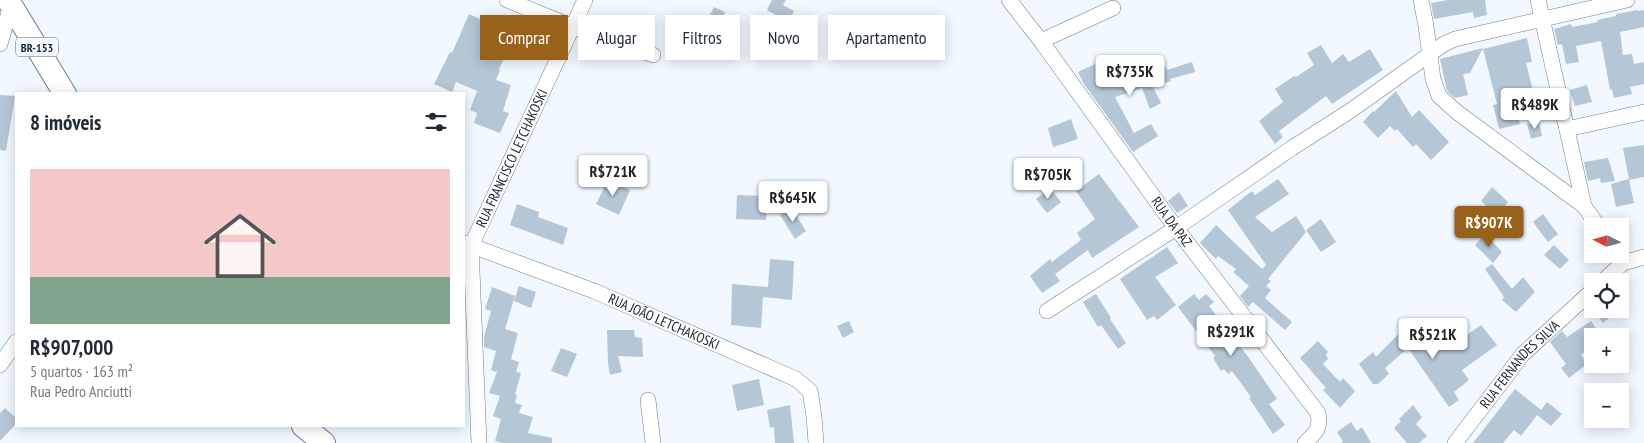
<!DOCTYPE html>
<html lang="pt">
<meta charset="utf-8">
<style>
:root{--surface:#fff;--page:#f6f6f7;--text:#1f2937;--muted:#747a83;--accent:#98621b}
body{margin:0;font-family:"PT Sans Narrow",sans-serif;background:var(--page);color:var(--text);height:100vh;display:flex;flex-direction:column;font-size:19px;white-space:nowrap}
*{box-sizing:border-box;margin:0}
p{font-size:16px;color:var(--muted)}
.icon{flex:none;width:28px;height:28px;fill:none;stroke:currentColor;stroke-width:2;stroke-linecap:round;stroke-linejoin:round}
.map{position:relative;flex:1;overflow:hidden}
.panel{position:absolute;left:15px;top:92px;width:450px;height:335px;display:flex;flex-direction:column;background:var(--surface);border-radius:0px;box-shadow:0 2px 12px #0003}
.panel>*{flex:none}
.top-card{position:absolute;left:480px;top:15px;width:475px;height:45px;display:flex;gap:10px}
.needle{width:32px;rotate:276deg}
.controls{position:absolute;left:1584px;top:218px;display:grid;gap:10px}
.controls a{display:grid;place-items:center;width:45px;height:45px;border-radius:0px;background:var(--surface);box-shadow:0 2px 12px #0003;font-size:25px}
.price{position:absolute;translate:-50% -42px;padding:0 11px;border-radius:5px;background:#fff;color:#222;font-size:16px;line-height:32px;filter:drop-shadow(0 1px 2px #0008)}
.price::after{content:'';position:absolute;left:50%;top:30px;width:15px;height:11px;margin-left:-8px;background:inherit;clip-path:polygon(0 0,100% 0,50% 100%)}
.price.current{background:var(--accent);color:#fff}
ul{padding:0;list-style:none}
li{display:grid;align-content:center;gap:10px;height:265px;padding:0 15px}
li span{display:grid;place-items:center;height:155px;border-radius:0px;color:#555}
li>.icon{margin-inline-start:auto}
span .icon{width:90px;height:90px;fill:#fffc;stroke-width:1}
li b{font-size:21px}
h2{display:flex;justify-content:space-between;align-items:center;height:60px;padding:0 15px;font-size:21px}
.tag{padding:0 18px;border-radius:0px;background:var(--surface);box-shadow:0 2px 12px #0003;font-size:18px;line-height:45px}
.tag.current{background:var(--accent);color:#fff}
.map>svg:first-child{display:block}
</style>
<div class="map">
<svg width="1644" height="443" viewBox="0 0 1644 443">
<rect width="100%" height="100%" fill="#f1f8ff"/>
<g fill="#b5c6d7">
<path d="M 772,0 L 786,0 L 783,5 L 794,11 L 788,22 L 767,10 Z"/>
<path d="M 1448,0 L 1485,0 L 1487,15 L 1474,18 L 1473,12 L 1434,19 L 1431,3 Z"/>
<path d="M 714,7 L 725,12 L 708,44 L 698,39 Z"/>
<path d="M 1638,10 L 1638,11 L 1644,10 L 1644,27 L 1620,32 L 1623,55 L 1632,54 L 1634,64 L 1644,62 L 1644,84 L 1630,87 L 1632,94 L 1614,98 L 1612,89 L 1610,90 L 1601,41 L 1576,46 L 1579,62 L 1566,64 L 1562,44 L 1558,45 L 1554,29 L 1571,24 L 1572,27 L 1598,22 L 1597,20 L 1616,16 L 1616,14 Z"/>
<path d="M 469,14 L 496,26 L 497,24 L 516,32 L 499,69 L 500,70 L 496,80 L 511,85 L 503,111 L 509,113 L 500,133 L 474,123 L 477,113 L 470,110 L 477,91 L 456,82 L 452,92 L 434,84 L 450,52 L 452,53 Z"/>
<path d="M 1527,38 L 1532,62 L 1526,63 L 1533,91 L 1513,97 L 1520,124 L 1499,129 L 1493,105 L 1497,104 L 1483,49 Z"/>
<path d="M 1321,45 L 1332,63 L 1343,54 L 1349,62 L 1370,49 L 1383,70 L 1332,104 L 1326,96 L 1279,131 L 1283,137 L 1275,144 L 1259,121 L 1283,102 L 1275,89 L 1294,76 L 1296,77 L 1314,65 L 1307,53 Z"/>
<path d="M 1483,48 L 1470,73 L 1463,74 L 1468,95 L 1455,98 L 1447,91 L 1440,59 Z"/>
<path d="M 1139,60 L 1146,73 L 1166,67 L 1167,70 L 1192,62 L 1195,72 L 1170,79 L 1171,81 L 1153,87 L 1161,103 L 1150,109 L 1142,88 L 1115,97 L 1134,133 L 1151,124 L 1158,136 L 1133,152 L 1084,84 L 1078,72 L 1095,64 L 1104,83 L 1117,77 L 1119,82 L 1138,76 L 1134,63 Z"/>
<path d="M 1587,85 L 1592,102 L 1575,106 L 1570,90 Z"/>
<path d="M 1396,91 L 1412,117 L 1419,110 L 1449,142 L 1431,160 L 1416,144 L 1413,147 L 1397,129 L 1395,131 L 1390,126 L 1378,138 L 1363,122 L 1373,111 L 1374,112 Z"/>
<path d="M 0,95 L 15,96 L 6,151 L 0,150 Z"/>
<path d="M 1071,119 L 1078,139 L 1053,147 L 1048,128 Z"/>
<path d="M 1539,122 L 1542,136 L 1531,139 L 1527,124 Z"/>
<path d="M 1644,145 L 1644,177 L 1629,180 L 1634,203 L 1616,207 L 1611,184 L 1629,179 L 1623,148 Z"/>
<path d="M 1608,158 L 1615,181 L 1601,183 L 1600,178 L 1588,181 L 1584,162 Z"/>
<path d="M 1045,160 L 1049,177 L 1029,183 L 1024,166 Z"/>
<path d="M 1099,174 L 1139,227 L 1092,258 L 1088,250 L 1055,274 L 1060,281 L 1042,293 L 1030,276 L 1050,259 L 1052,262 L 1081,240 L 1077,233 L 1095,219 L 1076,191 Z"/>
<path d="M 1278,179 L 1289,194 L 1255,217 L 1272,232 L 1296,216 L 1306,232 L 1268,279 L 1271,281 L 1266,286 L 1271,290 L 1265,298 L 1292,322 L 1285,330 L 1253,302 L 1248,307 L 1240,296 L 1249,286 L 1233,272 L 1236,269 L 1218,256 L 1216,259 L 1200,243 L 1216,225 L 1262,269 L 1266,265 L 1228,210 L 1252,191 L 1255,195 Z"/>
<path d="M 608,180 L 630,190 L 619,215 L 596,204 Z"/>
<path d="M 1492,187 L 1508,202 L 1497,215 L 1481,201 Z"/>
<path d="M 1050,188 L 1061,202 L 1047,213 L 1036,199 Z"/>
<path d="M 1179,192 L 1188,206 L 1177,213 L 1168,201 Z"/>
<path d="M 737,195 L 767,196 L 766,220 L 736,219 Z"/>
<path d="M 517,204 L 539,212 L 538,217 L 568,228 L 563,245 L 510,225 Z"/>
<path d="M 791,207 L 806,231 L 795,239 L 780,215 Z"/>
<path d="M 1543,214 L 1558,234 L 1548,242 L 1533,222 Z"/>
<path d="M 1321,219 L 1336,242 L 1321,252 L 1306,230 Z"/>
<path d="M 1485,234 L 1502,252 L 1493,263 L 1475,245 Z"/>
<path d="M 1554,245 L 1569,260 L 1560,269 L 1544,255 Z"/>
<path d="M 1167,247 L 1178,263 L 1155,277 L 1176,305 L 1157,320 L 1154,316 L 1147,320 L 1120,279 Z"/>
<path d="M 770,259 L 794,261 L 792,300 L 763,297 L 761,328 L 731,325 L 732,284 L 768,287 Z"/>
<path d="M 1492,264 L 1512,289 L 1523,277 L 1535,292 L 1516,312 L 1502,300 L 1504,297 L 1485,269 Z"/>
<path d="M 519,286 L 536,292 L 531,308 L 514,301 Z"/>
<path d="M 492,287 L 515,296 L 505,329 L 518,333 L 511,359 L 519,362 L 516,372 L 521,373 L 515,394 L 517,395 L 515,403 L 522,405 L 519,413 L 533,417 L 528,433 L 552,438 L 552,443 L 502,443 L 495,441 L 501,419 L 493,416 L 500,396 L 489,393 L 497,372 L 491,370 L 496,351 L 484,347 L 484,337 L 491,311 L 485,309 Z"/>
<path d="M 1096,294 L 1111,318 L 1110,319 L 1126,343 L 1118,349 L 1101,325 L 1098,327 L 1083,302 Z"/>
<path d="M 1194,294 L 1199,300 L 1206,294 L 1214,302 L 1209,306 L 1249,358 L 1277,399 L 1269,404 L 1285,425 L 1273,434 L 1249,398 L 1251,397 L 1232,371 L 1228,374 L 1224,369 L 1221,371 L 1213,358 L 1215,356 L 1178,307 Z"/>
<path d="M 1592,309 L 1620,309 L 1603,323 Z"/>
<path d="M 849,321 L 854,332 L 843,338 L 837,326 Z"/>
<path d="M 1591,321 L 1601,336 L 1592,336 L 1592,347 L 1581,355 L 1587,364 L 1569,378 L 1561,368 L 1566,364 L 1550,342 L 1562,331 L 1567,337 Z"/>
<path d="M 1407,325 L 1429,354 L 1451,339 L 1454,344 L 1481,325 L 1497,345 L 1462,370 L 1469,380 L 1454,392 L 1459,400 L 1449,407 L 1408,348 L 1385,368 L 1389,374 L 1378,384 L 1373,384 L 1359,364 L 1373,352 L 1376,357 Z"/>
<path d="M 607,330 L 634,330 L 635,337 L 642,338 L 643,357 L 618,356 L 622,372 L 610,375 L 608,364 Z"/>
<path d="M 1318,341 L 1328,352 L 1326,355 L 1328,359 L 1323,364 L 1340,382 L 1343,378 L 1355,391 L 1340,408 L 1323,390 L 1326,388 L 1300,358 Z"/>
<path d="M 561,348 L 577,354 L 567,377 L 551,371 Z"/>
<path d="M 759,379 L 764,405 L 737,411 L 732,385 Z"/>
<path d="M 1515,389 L 1541,410 L 1547,402 L 1562,414 L 1551,426 L 1537,415 L 1521,436 L 1514,430 L 1503,443 L 1473,443 Z"/>
<path d="M 790,405 L 794,443 L 775,443 L 774,427 L 770,428 L 767,410 Z"/>
<path d="M 1413,405 L 1422,417 L 1416,424 L 1427,436 L 1419,443 L 1407,443 L 1394,428 L 1401,421 L 1399,419 Z"/>
<path d="M 5,408 L 16,418 L 16,424 L 0,441 L 0,413 Z"/>
<path d="M 1351,422 L 1357,431 L 1362,427 L 1371,443 L 1341,443 L 1343,441 L 1337,432 Z"/>
</g>
<g fill="none" stroke-linecap="round" stroke-linejoin="round">
<g stroke="#6d7d8c" stroke-width="16">
<g id="minor">
<path d="M 507,0 L 573,27 L 653,55"/>
<path id="s1" d="M 1009,0 L 1041,41 L 1176,228 L 1318,413 C 1321,429 1316,432 1305,443"/>
<path d="M 1421,0 L 1426,26 L 1433,79 L 1439,96 L 1458,113 L 1584,206 L 1598,226"/>
<path d="M 1538,0 L 1584,206"/>
<path d="M 1041,41 L 1113,8"/>
<path d="M 0,44 L 11,5"/>
<path d="M 1567,129 L 1644,112"/>
<path id="s2" d="M 464,243 L 594,291 L 796,379 L 810,391 L 814,416 L 816,443"/>
<path d="M 1603,281 L 1623,263 L 1644,257"/>
<path d="M 1047,311 L 1176,228 L 1292,148 L 1350,111 L 1444,44 L 1455,39 L 1627,0"/>
<path d="M 0,365 L 16,342"/>
<path d="M 648,400 L 653,443"/>
<path id="s3" d="M 479,443 L 471,246 L 585,0"/>
<path id="s4" d="M 1455,443 L 1523,354 L 1592,291"/>
</g>
</g>
<g stroke="#6d7d8c" stroke-width="24">
<g id="highway">
<path d="M 8,0 L 65,94"/>
<path d="M 303,426 L 324,443"/>
</g>
</g>
<use href="#minor" stroke="#fff" stroke-width="15"/>
<use href="#highway" stroke="#fff" stroke-width="22"/>
</g>
<g text-anchor="middle" dominant-baseline="central" stroke-width="5" stroke-linejoin="round" paint-order="stroke">
<rect fill="#f1f8ff" stroke="#5f666c" stroke-width="1" x="16" y="37.5" width="42" height="19" rx="4"/>
<g font-size="12" font-weight="bold" fill="#20272d">
<text x="37" y="47">BR-153</text>
</g>
<g font-size="14" fill="#20272d" stroke="#f1f8ff">
<text stroke="none"><textPath href="#s3" startOffset="294">RUA FRANCISCO LETCHAKOSKI</textPath></text>
<text stroke="none"><textPath href="#s1" startOffset="275">RUA DA PAZ</textPath></text>
<text stroke="none"><textPath href="#s2" startOffset="215">RUA JOÃO LETCHAKOSKI</textPath></text>
<text stroke="none"><textPath href="#s4" startOffset="102">RUA FERNANDES SILVA</textPath></text>
</g>
</g>
</svg>
<div class="controls">
<a><svg class="needle" viewBox="-14 -14 28 28"><path d="M0-13l5 13h-10z" fill="#e53935"/><path d="M0 13l5-13h-10z" fill="#747a83"/></svg></a>
<a><svg class="icon" aria-label="locate" viewBox="0 0 24 24"><circle cx="12" cy="12" r="6"/><path d="M12 2v4M12 18v4M2 12h4M18 12h4"/></svg></a>
<a>+</a>
<a>−</a>
</div>
<b class="price" style="left:1130px;top:97px">R$735K</b>
<b class="price" style="left:1535px;top:130px">R$489K</b>
<b class="price" style="left:613px;top:197px">R$721K</b>
<b class="price" style="left:1048px;top:200px">R$705K</b>
<b class="price" style="left:793px;top:223px">R$645K</b>
<b class="price current" style="left:1489px;top:248px">R$907K</b>
<b class="price" style="left:1231px;top:357px">R$291K</b>
<b class="price" style="left:1433px;top:360px">R$521K</b>
<div class="top-card">
<a class="tag current">Comprar</a>
<a class="tag">Alugar</a>
<a class="tag">Filtros</a>
<a class="tag">Novo</a>
<a class="tag">Apartamento</a>
</div>
<section class="panel">
<h2>8 imóveis<svg class="icon" aria-label="filters" viewBox="0 0 24 24"><path d="M4 7h16M4 17h16"/><circle cx="9" cy="7" r="2"/><circle cx="15" cy="17" r="2"/></svg></h2>
<ul>
<li><span style="background:linear-gradient(#f6c9c9 70%,#7fa58c 0)"><svg class="icon" aria-label="home" viewBox="0 0 24 24"><path d="M3 11l9-7 9 7M6 9v11h12V9"/></svg></span><div><b>R$907,000</b><p>5 quartos · 163 m²</p><p>Rua Pedro Anciutti</p></div></li>
</ul>
</section>
</div>
